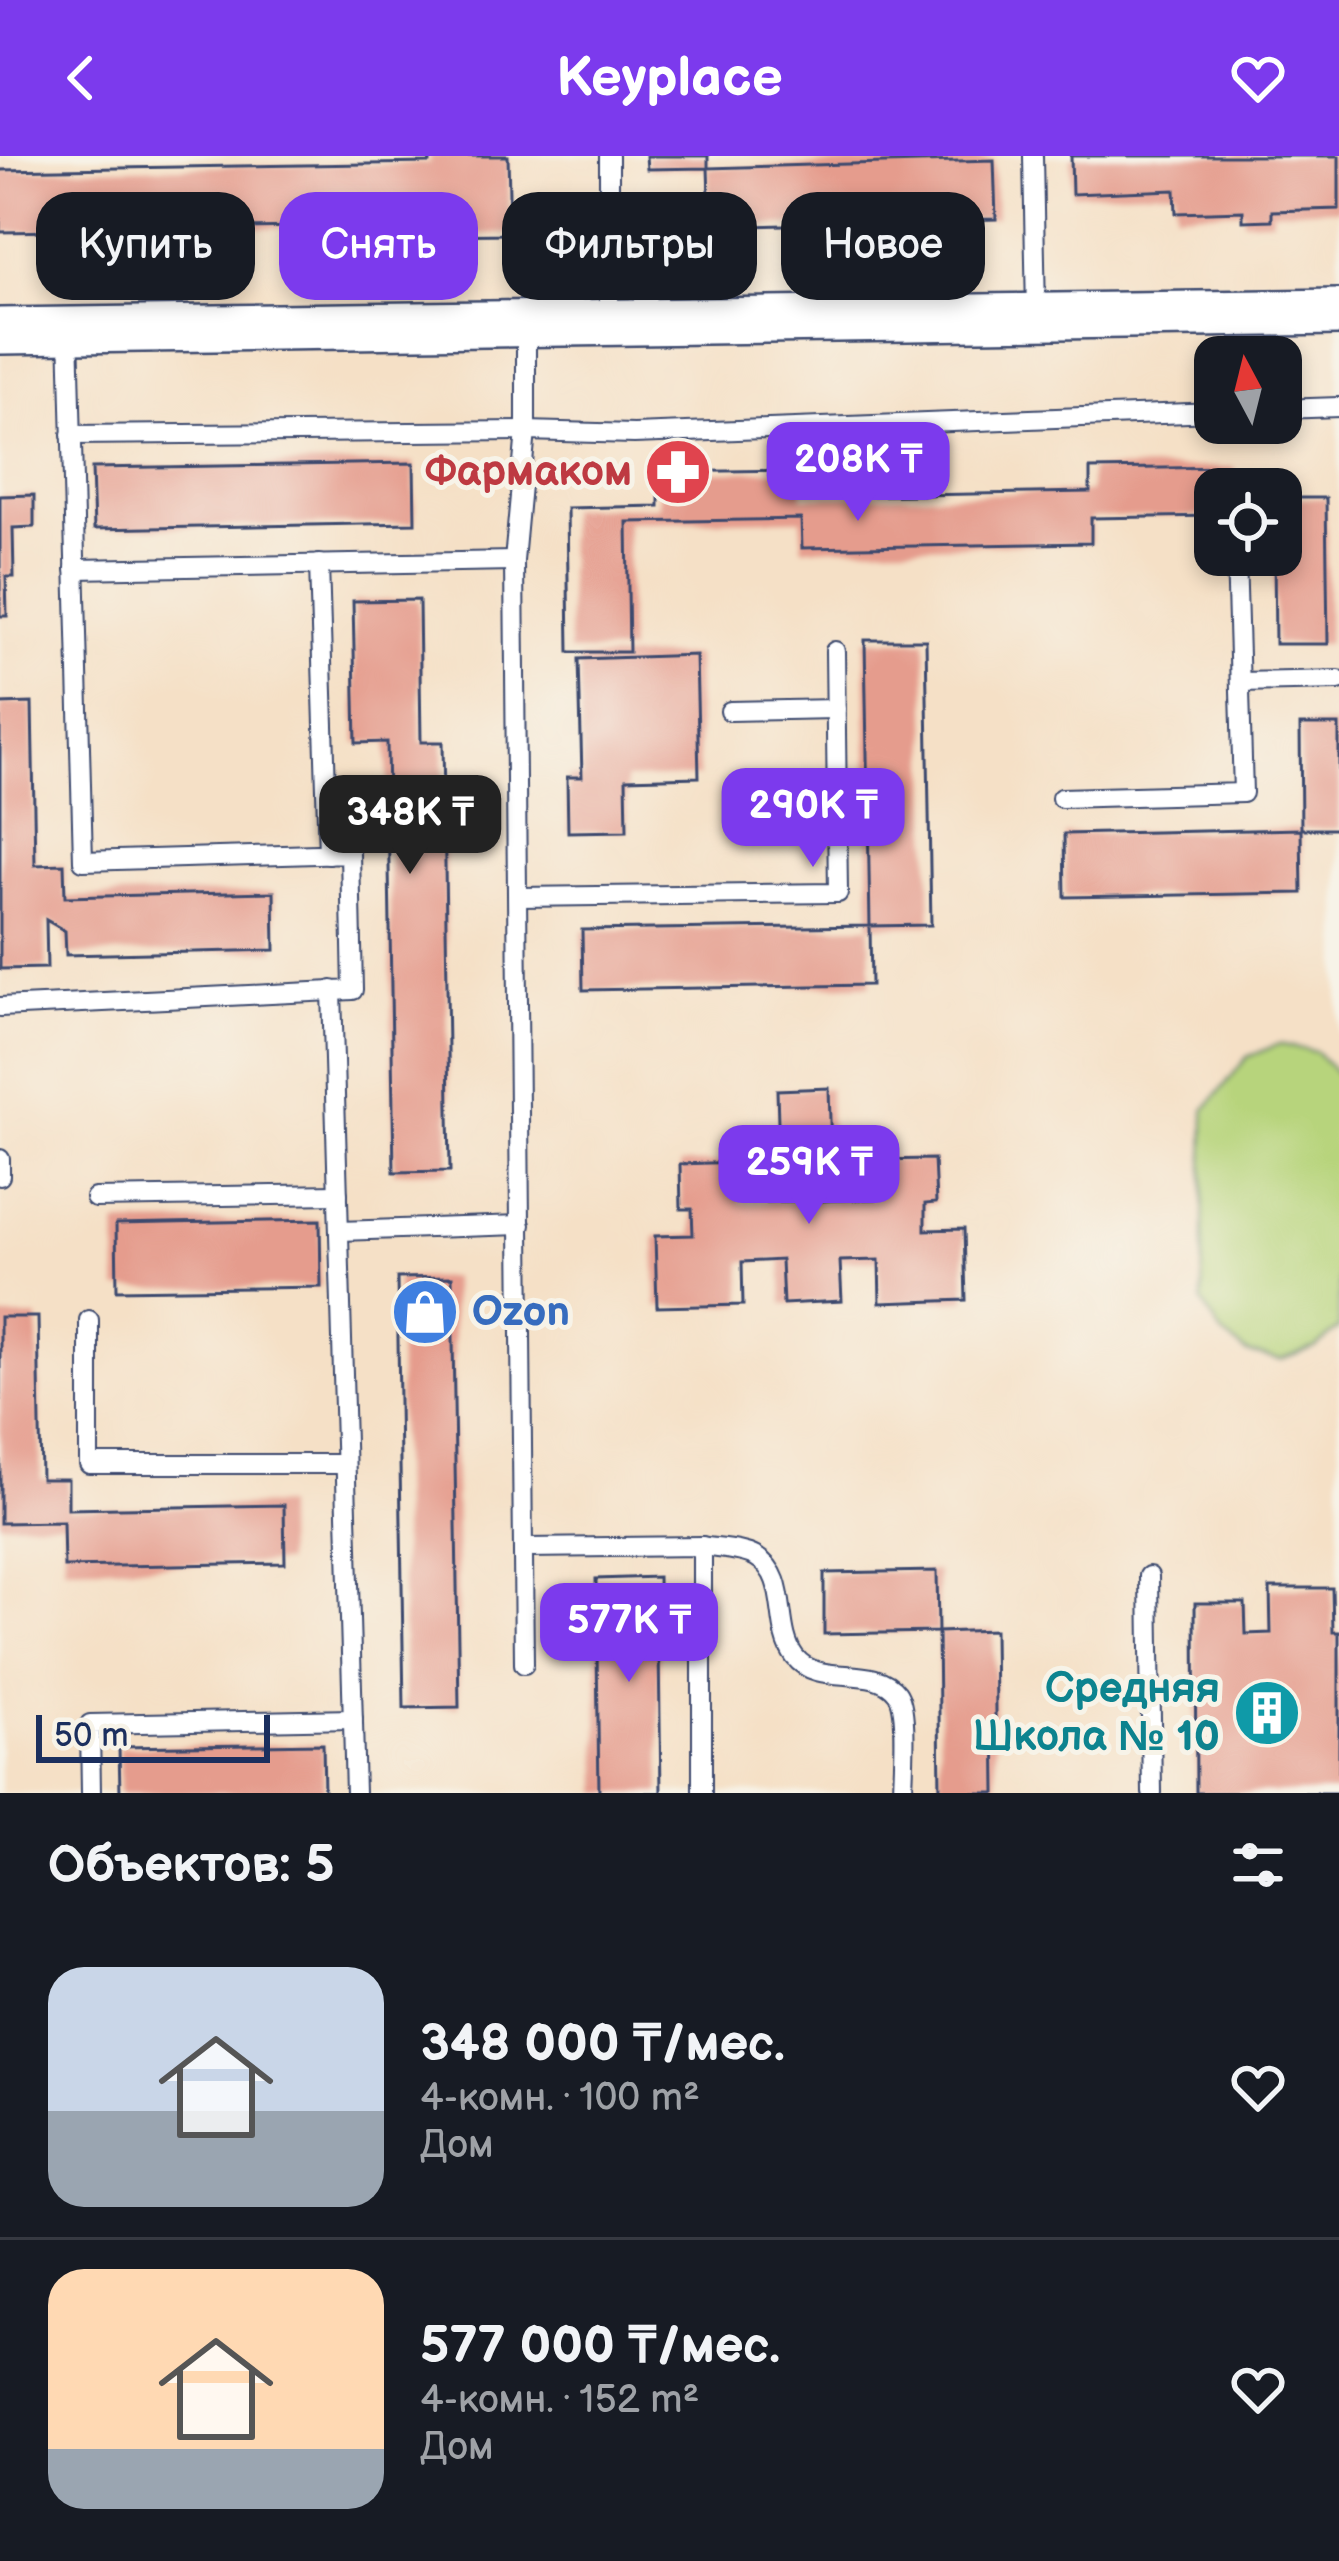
<!DOCTYPE html>
<html lang="ru">
<meta charset="utf-8">
<style>
:root{--surface:#171b24;--page:#242831;--text:#f1f3f6;--muted:#9ea1a6;--line:#363941;--accent:#7c3aed}
body{margin:0;font-family:"Balsamiq Sans",sans-serif;background:var(--page);color:var(--text);height:100vh;display:flex;flex-direction:column;font-size:45px;white-space:nowrap}
*{box-sizing:border-box;margin:0}
p{font-size:39px;color:var(--muted)}
.icon{flex:none;width:66px;height:66px;fill:none;stroke:currentColor;stroke-width:2;stroke-linecap:round;stroke-linejoin:round}
.map{position:relative;height:1637px;overflow:hidden}
.side{display:flex;flex-direction:column;background:var(--surface);flex:1}
.side>*{flex:none}
.guide{position:absolute;left:36px;top:36px;width:1269px;height:108px;display:flex;gap:24px}
.needle{width:78px;rotate:353deg}
.tools{position:absolute;left:1194px;top:180px;display:grid;gap:24px}
.tools a{display:grid;place-items:center;width:108px;height:108px;border-radius:24px;background:var(--surface);box-shadow:0 6px 18px #0003;font-size:60px}
.scale{position:absolute;left:36px;bottom:30px;width:234px;box-sizing:border-box;padding-left:12px;border:6px solid #1b2f5e;border-top:0;font-size:33px;line-height:42px;white-space:nowrap;color:#1b2f5e;-webkit-text-stroke:9px #f7f3e8;paint-order:stroke}
.price{position:absolute;translate:-50% -102px;padding:0 27px;border-radius:24px;background:var(--accent);color:#fff;font-size:39px;line-height:78px;filter:drop-shadow(0 3px 6px #0008)}
.price::after{content:'';position:absolute;left:50%;top:72px;width:36px;height:27px;margin-left:-18px;background:inherit;clip-path:polygon(0 0,100% 0,50% 100%)}
.price.on{background:#222;color:#fff}
ul{padding:0;list-style:none}
li{display:flex;align-items:center;gap:36px;height:300px;padding:0 48px}
li+li{border-top:3px solid var(--line)}
li span{display:grid;place-items:center;flex:none;width:336px;height:240px;border-radius:36px;color:#555}
li>.icon{margin-inline-start:auto}
span .icon{width:144px;height:144px;fill:#fffc;stroke-width:1}
li b{font-size:51px}
h2{display:flex;justify-content:space-between;align-items:center;height:144px;padding:0 48px;font-size:51px}
.pill{padding:0 42px;border-radius:36px;background:var(--surface);box-shadow:0 6px 18px #0003;font-size:42px;line-height:108px}
.pill.on{background:var(--accent);color:#fff}
header{display:flex;justify-content:space-between;align-items:center;height:156px;padding:0 48px;background:var(--accent);color:#fff;font-size:54px;font-weight:700}
.map>svg:first-child{display:block}
</style>
<header><svg class="icon" aria-label="back" viewBox="0 0 24 24"><path d="M15 5l-7 7 7 7"/></svg>Keyplace<svg class="icon" aria-label="heart" viewBox="0 0 24 24"><path d="M12 20l-8-8c-3-5 5-10 8-4 3-6 11-1 8 4z"/></svg></header>
<div class="map">
<svg width="1339" height="1637" viewBox="0 0 1339 1637">
<rect width="100%" height="100%" fill="#f7f3e8"/>
<filter id="ink" filterUnits="userSpaceOnUse"><feTurbulence type="fractalNoise" baseFrequency=".00833" numOctaves="2"/><feDisplacementMap in="SourceGraphic" scale="24" xChannelSelector="R" yChannelSelector="G"/><feConvolveMatrix kernelMatrix="1 2 1 2 8 2 1 2 1" color-interpolation-filters="sRGB"/></filter>
<filter id="wash" filterUnits="userSpaceOnUse"><feTurbulence type="fractalNoise" baseFrequency=".004" numOctaves="4" result="noise"/><feDisplacementMap in="SourceGraphic" scale="48" xChannelSelector="R" yChannelSelector="G"/><feGaussianBlur stdDeviation="2.7" result="paint"/><feColorMatrix in="noise" values="0 0 0 0 0 0 0 0 0 0 0 0 0 0 0 0 0 1.4 0 .05"/><feComposite in="paint" operator="in"/></filter>
<g filter="url(#wash)">
<rect width="100%" height="100%" fill="#f5e0c6"/>
<path fill="#b7d47b" stroke="#69826c" stroke-width="3" d="M 1279,888 L 1316,896 L 1339,921 L 1339,1172 L 1315,1192 L 1281,1204 L 1247,1197 L 1222,1178 L 1202,1146 L 1205,954 L 1247,901 Z"/>
<g id="blocks">
<g fill="#e59c8d">
<path d="M 430,0 L 508,0 L 510,78 L 431,79 L 431,69 L 0,76 L 0,14 L 430,7 Z"/>
<path d="M 646,0 L 708,0 L 708,12 L 994,4 L 996,63 L 710,71 L 708,12 L 647,13 Z"/>
<path d="M 1071,0 L 1339,0 L 1339,53 L 1272,55 L 1272,64 L 1243,65 L 1243,55 L 1176,57 L 1175,34 L 1072,38 Z"/>
<path d="M 414,307 L 415,367 L 94,373 L 92,312 Z"/>
<path d="M 1235,311 L 1235,333 L 1215,333 L 1215,360 L 1091,362 L 1091,387 L 802,392 L 801,363 L 627,366 L 629,496 L 569,496 L 567,352 L 659,350 L 659,316 L 801,314 L 802,341 L 1090,336 L 1090,313 Z"/>
<path d="M 34,339 L 34,371 L 13,372 L 14,421 L 6,421 L 7,460 L 0,460 L 0,340 Z"/>
<path d="M 1281,342 L 1326,342 L 1328,488 L 1275,488 L 1274,399 L 1281,399 Z"/>
<path d="M 419,444 L 421,586 L 443,586 L 450,1015 L 394,1016 L 387,586 L 356,587 L 353,445 Z"/>
<path d="M 865,484 L 926,484 L 931,769 L 870,770 L 871,829 L 583,834 L 582,774 L 870,770 Z"/>
<path d="M 696,499 L 699,621 L 626,623 L 627,675 L 568,676 L 567,621 L 582,621 L 579,503 Z"/>
<path d="M 32,547 L 35,709 L 64,708 L 65,741 L 274,736 L 275,794 L 66,799 L 65,775 L 46,764 L 47,812 L 0,813 L 0,548 Z"/>
<path d="M 1300,569 L 1339,569 L 1339,673 L 1301,673 Z"/>
<path d="M 1301,673 L 1302,737 L 1065,741 L 1064,678 Z"/>
<path d="M 829,932 L 831,996 L 816,996 L 817,1045 L 877,1043 L 875,1004 L 934,1003 L 936,1047 L 925,1048 L 925,1074 L 964,1073 L 966,1144 L 880,1147 L 879,1104 L 840,1105 L 842,1145 L 783,1148 L 781,1104 L 742,1106 L 743,1149 L 657,1151 L 655,1080 L 693,1079 L 692,1053 L 681,1053 L 680,1008 L 739,1006 L 740,1047 L 795,1045 L 793,997 L 779,998 L 777,934 Z"/>
<path d="M 320,1064 L 321,1131 L 117,1134 L 116,1068 Z"/>
<path d="M 452,1121 L 459,1551 L 404,1552 L 397,1122 Z"/>
<path d="M 0,1161 L 38,1161 L 41,1323 L 68,1323 L 68,1353 L 284,1349 L 285,1407 L 64,1411 L 63,1366 L 0,1367 Z"/>
<path d="M 937,1415 L 938,1476 L 824,1478 L 824,1417 Z"/>
<path d="M 658,1421 L 661,1637 L 599,1637 L 596,1423 Z"/>
<path d="M 1270,1432 L 1332,1432 L 1333,1476 L 1339,1476 L 1339,1637 L 1196,1637 L 1195,1447 L 1245,1447 L 1246,1478 L 1271,1477 Z"/>
<path d="M 994,1474 L 996,1637 L 940,1637 L 938,1476 Z"/>
<path d="M 323,1588 L 324,1637 L 120,1637 L 119,1591 Z"/>
</g>
</g>
</g>
<g filter="url(#ink)">
<use href="#blocks" fill-opacity="0" stroke="#3c4a6e" stroke-width="3"/>
<g fill="none" stroke-linecap="round" stroke-linejoin="round">
<g stroke="#3c4a6e" stroke-width="22">
<g id="service">
<path d="M 609,0 L 609,166"/>
<path d="M 1033,0 L 1036,158"/>
<path d="M 1281,253 L 1339,251"/>
<path d="M 71,279 L 526,275 L 634,278 L 1215,256"/>
<path d="M 319,408 L 328,698"/>
<path d="M 75,413 L 514,405"/>
<path d="M 1240,526 L 1339,524"/>
<path d="M 730,555 L 836,553"/>
<path d="M 1061,642 L 1243,637 L 1236,399"/>
<path d="M 518,741 L 838,737 L 835,495"/>
<path d="M 332,834 L 355,1637"/>
<path d="M 0,851 L 353,834 L 350,697 L 83,705 L 69,174"/>
<path d="M 0,1003 L 0,1020"/>
<path d="M 95,1042 L 338,1038"/>
<path d="M 339,1075 L 521,1069"/>
<path d="M 89,1164 L 89,1308 L 345,1308"/>
<path d="M 702,1390 C 719,1393 742,1393 756,1401 C 791,1421 773,1472 795,1501 C 819,1532 873,1506 897,1537 C 909,1553 903,1614 903,1637"/>
<path d="M 524,1392 L 702,1390 L 702,1637"/>
<path d="M 1149,1420 L 1152,1637"/>
<path d="M 524,1508 L 514,405 L 526,275 L 526,167"/>
<path d="M 91,1637 L 90,1568 L 353,1563"/>
</g>
</g>
<g stroke="#3c4a6e" stroke-width="50">
<path id="tertiary" d="M 0,175 L 1339,156"/>
</g>
<use href="#service" stroke="#fff" stroke-width="18"/>
<use href="#tertiary" stroke="#fff" stroke-width="45"/>
</g>
</g>
<defs>
<g id="pharmacy-disc" transform="scale(3.45)"><circle r="9.5" fill="#e0444e" stroke="#f7f3e8"/><path d="M-2-6h4v4h4v4h-4v4h-4v-4h-4v-4h4Z" fill="#fff"/></g>
<g id="shop-disc" transform="scale(3.45)"><circle r="9.5" fill="#3f7fe0" stroke="#f7f3e8"/><path d="M-5-2.5h2.3a2.7 3.5 0 0 1 5.4 0H5L5.5 6h-11ZM-1.5-2.5h3a1.5 2.3 0 0 0-3 0Z" fill="#fff"/></g>
<g id="building-disc" transform="scale(3.45)"><circle r="9.5" fill="#0f9aa8" stroke="#f7f3e8"/><path d="M-4-6H4V6H1V3H-1V6H-4ZM-2.5-4.3h1.7v1.8h-1.7ZM.8-4.3h1.7v1.8H.8ZM-2.5-1h1.7V.8h-1.7ZM.8-1h1.7V.8H.8Z" fill="#fff"/></g>
</defs>
<g fill-rule="evenodd">
<use href="#pharmacy-disc" x="678" y="316"/>
<use href="#shop-disc" x="425" y="1156"/>
<use href="#building-disc" x="1267" y="1557"/>
</g>
<g text-anchor="middle" dominant-baseline="central" stroke-width="10" stroke-linejoin="round" paint-order="stroke">
<g font-size="42" font-weight="bold" fill="#be3a42" stroke="#f7f3e8" text-anchor="end">
<text x="632" y="316">Фармаком</text>
</g>
<g font-size="42" font-weight="bold" fill="#366cbe" stroke="#f7f3e8" text-anchor="start">
<text x="472" y="1156">Ozon</text>
</g>
<g font-size="42" font-weight="bold" fill="#0d838f" stroke="#f7f3e8" text-anchor="end">
<text x="1220" y="1533">Средняя<tspan x="1220" dy="48">Школа № 10</tspan></text>
</g>
</g>
</svg>
<div class="tools">
<a><svg class="needle" viewBox="-14 -14 28 28"><path d="M0-13l5 13h-10z" fill="#e53935"/><path d="M0 13l5-13h-10z" fill="#9ea1a6"/></svg></a>
<a><svg class="icon" aria-label="locate" viewBox="0 0 24 24"><circle cx="12" cy="12" r="6"/><path d="M12 2v4M12 18v4M2 12h4M18 12h4"/></svg></a>
</div>
<div class="scale">50 m</div>
<b class="price" style="left:858px;top:368px">208K ₸</b>
<b class="price" style="left:813px;top:714px">290K ₸</b>
<b class="price on" style="left:410px;top:721px">348K ₸</b>
<b class="price" style="left:809px;top:1071px">259K ₸</b>
<b class="price" style="left:629px;top:1529px">577K ₸</b>
<div class="guide">
<a class="pill">Купить</a>
<a class="pill on">Снять</a>
<a class="pill">Фильтры</a>
<a class="pill">Новое</a>
</div>
</div>
<section class="side">
<h2>Объектов: 5<svg class="icon" aria-label="filters" viewBox="0 0 24 24"><path d="M4 7h16M4 17h16"/><circle cx="9" cy="7" r="2"/><circle cx="15" cy="17" r="2"/></svg></h2>
<ul>
<li><span style="background:linear-gradient(#c9d6e8 60%,#9aa5b1 0)"><svg class="icon" aria-label="home" viewBox="0 0 24 24"><path d="M3 11l9-7 9 7M6 9v11h12V9"/></svg></span><div><b>348 000 ₸/мес.</b><p>4-комн. · 100 m²</p><p>Дом</p></div><svg class="icon" aria-label="heart" viewBox="0 0 24 24"><path d="M12 20l-8-8c-3-5 5-10 8-4 3-6 11-1 8 4z"/></svg></li>
<li><span style="background:linear-gradient(#ffd9b3 75%,#9aa5b1 0)"><svg class="icon" aria-label="home" viewBox="0 0 24 24"><path d="M3 11l9-7 9 7M6 9v11h12V9"/></svg></span><div><b>577 000 ₸/мес.</b><p>4-комн. · 152 m²</p><p>Дом</p></div><svg class="icon" aria-label="heart" viewBox="0 0 24 24"><path d="M12 20l-8-8c-3-5 5-10 8-4 3-6 11-1 8 4z"/></svg></li>
</ul>
</section>
